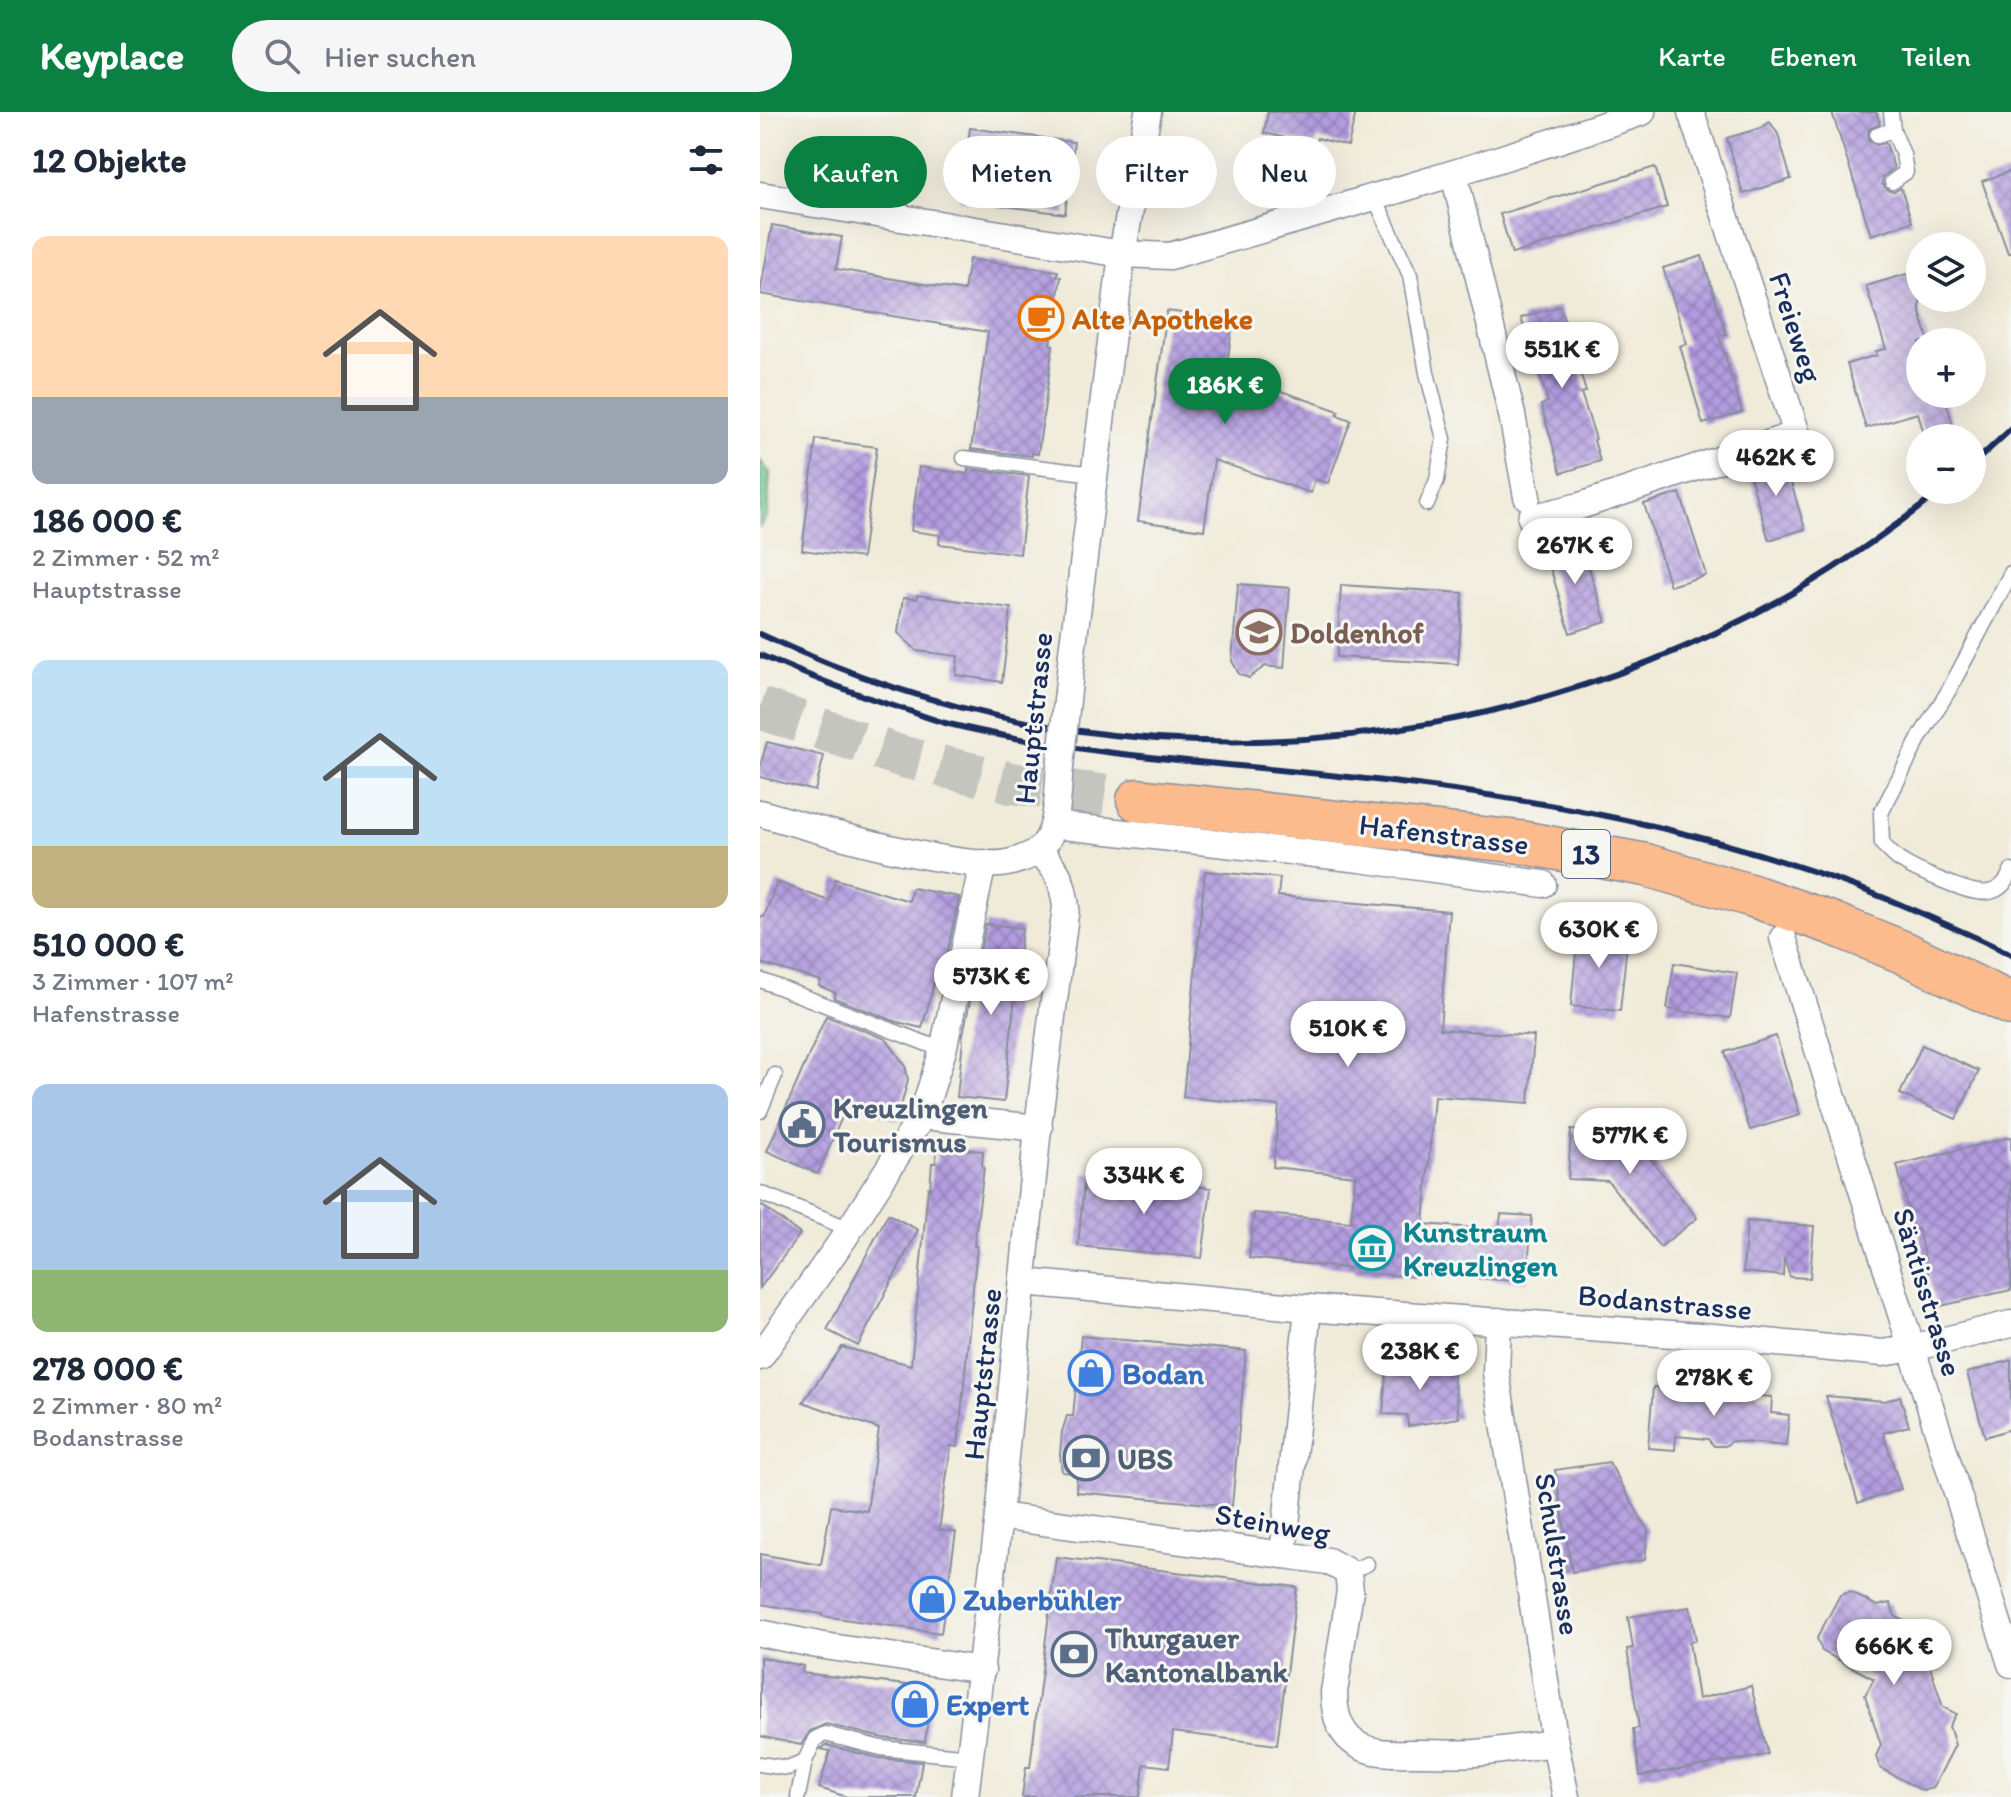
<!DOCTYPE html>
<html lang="de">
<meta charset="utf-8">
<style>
:root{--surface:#fff;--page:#f6f6f7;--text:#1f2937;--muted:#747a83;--accent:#0b8043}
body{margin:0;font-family:Itim,sans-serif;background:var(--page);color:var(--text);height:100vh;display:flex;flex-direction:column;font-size:30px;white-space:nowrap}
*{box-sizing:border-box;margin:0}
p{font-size:26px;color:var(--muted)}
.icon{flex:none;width:44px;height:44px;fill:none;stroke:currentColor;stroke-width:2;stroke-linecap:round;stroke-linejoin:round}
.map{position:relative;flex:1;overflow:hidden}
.panel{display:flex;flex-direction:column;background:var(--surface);width:760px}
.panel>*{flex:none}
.top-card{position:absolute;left:24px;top:24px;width:760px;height:72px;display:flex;gap:16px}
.controls{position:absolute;left:1146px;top:120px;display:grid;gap:16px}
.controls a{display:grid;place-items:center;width:80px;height:80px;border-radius:50%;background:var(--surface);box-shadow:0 8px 32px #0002;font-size:40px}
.price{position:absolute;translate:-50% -68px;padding:0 18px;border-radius:28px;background:#fff;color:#222;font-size:26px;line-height:52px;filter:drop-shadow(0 2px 4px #0008)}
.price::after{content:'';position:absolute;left:50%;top:48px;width:24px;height:18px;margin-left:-12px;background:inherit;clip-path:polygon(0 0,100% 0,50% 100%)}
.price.selected{background:var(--accent);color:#fff}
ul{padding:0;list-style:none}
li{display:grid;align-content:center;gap:16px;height:424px;padding:0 32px}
li span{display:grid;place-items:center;height:248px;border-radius:16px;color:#555}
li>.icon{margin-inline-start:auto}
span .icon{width:144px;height:144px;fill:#fffc;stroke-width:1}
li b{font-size:34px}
h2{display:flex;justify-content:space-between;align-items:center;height:96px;padding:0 32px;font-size:34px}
.pill{padding:0 28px;border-radius:36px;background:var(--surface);box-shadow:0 8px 32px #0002;font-size:28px;line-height:72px}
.pill.selected{background:var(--accent);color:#fff}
header{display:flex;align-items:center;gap:48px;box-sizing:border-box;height:112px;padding:0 40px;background:var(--accent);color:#fff}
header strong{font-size:38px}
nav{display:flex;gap:44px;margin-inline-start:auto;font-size:28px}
.search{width:560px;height:72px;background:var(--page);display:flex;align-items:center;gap:20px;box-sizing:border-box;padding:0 28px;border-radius:44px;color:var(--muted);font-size:30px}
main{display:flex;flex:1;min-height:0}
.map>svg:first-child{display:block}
</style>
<header>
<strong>Keyplace</strong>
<div class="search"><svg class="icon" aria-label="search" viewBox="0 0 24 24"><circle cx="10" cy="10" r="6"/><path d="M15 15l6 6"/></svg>Hier suchen</div>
<nav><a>Karte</a><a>Ebenen</a><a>Teilen</a></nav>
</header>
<main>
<section class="panel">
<h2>12 Objekte<svg class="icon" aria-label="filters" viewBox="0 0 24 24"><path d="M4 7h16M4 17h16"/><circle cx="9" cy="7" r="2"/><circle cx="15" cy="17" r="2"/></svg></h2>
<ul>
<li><span style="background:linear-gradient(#ffd9b3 65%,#9aa5b1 0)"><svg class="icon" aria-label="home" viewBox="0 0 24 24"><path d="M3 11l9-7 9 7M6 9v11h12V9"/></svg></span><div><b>186 000 €</b><p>2 Zimmer · 52 m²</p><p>Hauptstrasse</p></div></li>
<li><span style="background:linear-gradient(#bfe0f5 75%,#c2b280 0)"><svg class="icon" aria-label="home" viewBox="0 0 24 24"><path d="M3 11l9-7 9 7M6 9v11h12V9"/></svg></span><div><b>510 000 €</b><p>3 Zimmer · 107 m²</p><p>Hafenstrasse</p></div></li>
<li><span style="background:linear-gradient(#a9c7e8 75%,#8fb573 0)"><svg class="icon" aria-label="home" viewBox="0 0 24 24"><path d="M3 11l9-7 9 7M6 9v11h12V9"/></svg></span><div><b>278 000 €</b><p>2 Zimmer · 80 m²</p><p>Bodanstrasse</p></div></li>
</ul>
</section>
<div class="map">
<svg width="1251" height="1685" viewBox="0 0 1251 1685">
<defs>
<pattern id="building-cross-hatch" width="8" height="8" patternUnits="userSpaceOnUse" patternTransform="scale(2)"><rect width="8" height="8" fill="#b39cdf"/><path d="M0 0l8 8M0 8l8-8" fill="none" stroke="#9180b8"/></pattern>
</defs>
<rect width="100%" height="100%" fill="#f6f6f2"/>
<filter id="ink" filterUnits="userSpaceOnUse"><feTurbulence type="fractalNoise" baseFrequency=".0125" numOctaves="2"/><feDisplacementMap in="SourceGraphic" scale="16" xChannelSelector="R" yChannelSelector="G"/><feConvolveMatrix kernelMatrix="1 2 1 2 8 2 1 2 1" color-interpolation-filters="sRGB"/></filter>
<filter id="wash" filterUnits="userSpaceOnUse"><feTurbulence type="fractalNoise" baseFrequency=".006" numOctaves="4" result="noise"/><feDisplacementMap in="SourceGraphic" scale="32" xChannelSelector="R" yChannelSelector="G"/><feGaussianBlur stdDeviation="1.8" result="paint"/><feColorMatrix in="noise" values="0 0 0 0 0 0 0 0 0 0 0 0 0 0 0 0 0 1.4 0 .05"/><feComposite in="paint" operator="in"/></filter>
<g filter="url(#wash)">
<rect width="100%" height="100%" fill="#f0ebd9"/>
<path fill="#77cb8e" stroke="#497d76" stroke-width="2" d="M 0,349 L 10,361 L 7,404 L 0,414 Z"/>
<g id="blocks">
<g fill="url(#building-cross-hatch)">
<path d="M 508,0 L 596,0 L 588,34 L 557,26 L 555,33 L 504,21 Z"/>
<path d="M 1072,0 L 1116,0 L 1120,12 L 1109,17 L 1108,27 L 1116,33 L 1126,31 L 1134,56 L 1123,65 L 1122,72 L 1129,79 L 1134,80 L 1141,76 L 1152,110 L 1111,123 Z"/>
<path d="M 1010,10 L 1018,22 L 1031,67 L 983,82 L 967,26 L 1001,16 Z"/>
<path d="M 210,16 L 314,30 L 305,102 L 200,88 Z"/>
<path d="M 895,55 L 907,95 L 752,142 L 740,102 Z"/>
<path d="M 1251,59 L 1251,141 L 1248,141 L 1222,69 Z"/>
<path d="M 12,113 L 82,125 L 76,157 L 204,179 L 209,147 L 298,159 L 297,164 L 301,165 L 290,232 L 293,233 L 278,342 L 272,341 L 272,344 L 211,337 L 228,220 L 0,182 Z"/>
<path d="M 942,144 L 966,222 L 959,224 L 982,300 L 943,312 L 920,234 L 927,232 L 903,156 Z"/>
<path d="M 1147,162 L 1150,172 L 1160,169 L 1160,200 L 1169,230 L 1160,230 L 1160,282 L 1184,282 L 1193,313 L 1164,322 L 1158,301 L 1106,316 L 1087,252 L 1117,243 L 1116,239 L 1126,237 L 1106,174 Z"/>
<path d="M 800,194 L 826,280 L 821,281 L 836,327 L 834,328 L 840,349 L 801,361 L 781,293 L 788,290 L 761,206 Z"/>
<path d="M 407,199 L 473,208 L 466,260 L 579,299 L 577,303 L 591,308 L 568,371 L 555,367 L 551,381 L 454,348 L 444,418 L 378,409 Z"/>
<path d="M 56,327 L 117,335 L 102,446 L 42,438 Z"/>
<path d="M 1023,344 L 1045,417 L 1009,428 L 989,361 L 985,356 Z"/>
<path d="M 159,355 L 208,362 L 208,357 L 269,364 L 260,442 L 179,432 L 180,423 L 151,419 Z"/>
<path d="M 920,381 L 946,463 L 910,474 L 884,392 Z"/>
<path d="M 820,428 L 846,510 L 810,521 L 785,438 Z"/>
<path d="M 478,472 L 530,476 L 524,556 L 505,554 L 489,566 L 479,562 L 472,549 Z"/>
<path d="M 581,473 L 703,481 L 698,552 L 577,545 Z"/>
<path d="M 157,483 L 251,496 L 242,570 L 196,563 L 198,544 L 157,539 L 138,521 L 143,486 L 157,487 Z"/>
<path d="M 7,630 L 64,644 L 55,679 L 0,665 L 0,655 Z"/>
<path d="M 445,759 L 520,766 L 518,784 L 689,799 L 680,917 L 774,924 L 769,991 L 674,984 L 664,1112 L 739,1118 L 741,1102 L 772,1104 L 767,1170 L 655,1161 L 655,1165 L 595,1160 L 595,1157 L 489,1146 L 494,1101 L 591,1110 L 595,1064 L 513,1055 L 519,994 L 423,985 Z"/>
<path d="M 75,767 L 149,789 L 152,776 L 199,785 L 181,872 L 174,871 L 162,916 L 137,910 L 74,886 L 76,881 L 59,874 L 61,869 L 0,851 L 0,804 L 4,805 L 17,770 L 69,789 Z"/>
<path d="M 226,812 L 262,816 L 244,990 L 197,985 L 203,928 L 202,927 Z"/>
<path d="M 818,818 L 868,822 L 860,899 L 811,894 Z"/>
<path d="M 914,851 L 977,861 L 970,906 L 907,897 Z"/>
<path d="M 66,904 L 126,927 L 145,953 L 148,968 L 137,1009 L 89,988 L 58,1062 L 7,1039 Z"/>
<path d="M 1016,924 L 1040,1003 L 990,1018 L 965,940 Z"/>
<path d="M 1162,933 L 1219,959 L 1196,1007 L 1140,982 Z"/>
<path d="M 842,1008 L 890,1015 L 887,1042 L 937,1106 L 900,1135 L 848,1069 L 808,1067 L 811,1018 L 839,1021 Z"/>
<path d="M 1251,1025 L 1251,1178 L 1176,1195 L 1158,1117 L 1153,1118 L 1137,1053 Z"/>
<path d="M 177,1035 L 223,1039 L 222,1055 L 224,1055 L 214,1134 L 217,1134 L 198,1335 L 191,1334 L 179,1418 L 196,1420 L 181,1521 L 62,1504 L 62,1502 L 0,1492 L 0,1442 L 61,1453 L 71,1394 L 107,1399 L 119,1317 L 43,1290 L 82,1235 L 151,1253 L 168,1076 L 170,1077 L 172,1051 L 176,1051 Z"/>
<path d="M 325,1061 L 451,1076 L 442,1146 L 318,1134 Z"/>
<path d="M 0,1092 L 40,1122 L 0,1176 Z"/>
<path d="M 128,1102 L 158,1118 L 98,1234 L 67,1218 Z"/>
<path d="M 987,1109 L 1054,1114 L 1050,1166 L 1030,1165 L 1024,1146 L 1023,1164 L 983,1160 Z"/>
<path d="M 321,1224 L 486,1239 L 472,1394 L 316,1380 L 317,1361 L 302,1360 L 300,1342 L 302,1320 L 307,1304 L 313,1304 Z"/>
<path d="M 1251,1248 L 1251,1317 L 1225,1325 L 1207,1261 Z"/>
<path d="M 627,1249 L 681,1252 L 693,1263 L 699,1306 L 648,1314 L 647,1303 L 623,1302 Z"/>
<path d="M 928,1267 L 936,1278 L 967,1281 L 973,1276 L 993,1278 L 1000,1284 L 1012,1285 L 1011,1301 L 1029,1303 L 1026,1334 L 972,1329 L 965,1334 L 954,1334 L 948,1327 L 916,1324 L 915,1338 L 888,1336 L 893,1275 L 919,1277 Z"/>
<path d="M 1066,1284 L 1125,1289 L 1140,1284 L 1149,1314 L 1123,1321 L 1141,1377 L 1098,1391 Z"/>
<path d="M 849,1350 L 888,1419 L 885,1448 L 812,1460 L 795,1358 Z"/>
<path d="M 296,1445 L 537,1475 L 517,1633 L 413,1620 L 409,1655 L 384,1652 L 380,1685 L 262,1685 L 266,1655 L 270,1655 Z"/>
<path d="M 1090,1480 L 1117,1494 L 1130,1491 L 1135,1504 L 1158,1517 L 1183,1595 L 1196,1602 L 1189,1614 L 1195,1633 L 1173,1676 L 1163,1679 L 1120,1656 L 1116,1644 L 1121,1633 L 1105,1583 L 1114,1567 L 1062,1539 L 1057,1526 L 1080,1483 Z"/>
<path d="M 930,1495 L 936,1528 L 929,1530 L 938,1587 L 991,1574 L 1008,1642 L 983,1648 L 982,1647 L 880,1664 L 873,1617 L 879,1616 L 867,1537 L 873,1536 L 868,1505 Z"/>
<path d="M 0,1545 L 43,1554 L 42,1561 L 172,1576 L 165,1630 L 123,1626 L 66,1612 L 50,1619 L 41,1633 L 0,1624 Z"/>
<path d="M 66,1633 L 119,1646 L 162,1650 L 156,1685 L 87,1685 L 59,1676 L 70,1639 L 61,1637 Z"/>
</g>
</g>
</g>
<g filter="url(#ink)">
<use href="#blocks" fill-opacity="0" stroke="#868d9c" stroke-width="2"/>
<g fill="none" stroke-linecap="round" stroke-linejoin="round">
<path stroke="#c5c5c0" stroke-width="42" stroke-dasharray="42 21" stroke-linecap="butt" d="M 0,596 L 143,645 L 251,671 L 378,688"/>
<g stroke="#868d9c" stroke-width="17">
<g id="service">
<path d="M 1117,23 L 1133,18 L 1131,0"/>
<path d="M 1132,70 L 1146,60 L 1143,42 L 1133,18"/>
<path d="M 615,86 L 650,163 L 667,261 L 684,327 L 677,368 L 667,392"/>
<path d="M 204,346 L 334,362"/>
<path d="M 1251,461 L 1189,578 L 1161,623 L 1121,701 L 1122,732 C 1128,737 1134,745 1141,749 C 1153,757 1168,763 1181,768 C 1206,778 1238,794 1251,759"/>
<path d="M 0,868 L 183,938"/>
<path d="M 0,999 L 15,963"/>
<path d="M 0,1081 L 90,1117"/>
<path d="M 588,1460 L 607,1452"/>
<path d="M 0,1652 L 27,1656 L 45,1649 L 55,1627 L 65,1622 L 121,1636 L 210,1645"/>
<path d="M 38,1684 L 45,1649"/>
</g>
</g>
<g stroke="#868d9c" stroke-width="29">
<g id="minor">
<path d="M 694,62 L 752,303 L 767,385"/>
<path d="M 0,83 L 362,142 L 410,144 C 568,99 726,54 882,0"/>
<path d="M 771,406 L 820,394 L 1037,322 L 931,0"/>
<path d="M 312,541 L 362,142 L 388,0"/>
<path d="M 0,701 C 55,717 110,733 167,744 C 190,748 216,753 240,752 C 252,751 270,745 280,737 C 300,718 297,680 300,655"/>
<path d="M 294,713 L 600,747 L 783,772"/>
<path d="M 1023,826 L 1251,1552"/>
<path d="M 162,1004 L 279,1016"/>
<path d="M 263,1170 L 548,1196 L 954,1225 L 1123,1241 L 1152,1236 L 1251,1212"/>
<path d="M 738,1209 L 736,1261 L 795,1631 L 806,1685"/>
<path d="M 0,1245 L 84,1126 L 162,1004 L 183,938 L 223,751"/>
<path d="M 239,1404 L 568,1449 L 588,1460 L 590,1479 L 574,1580 C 574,1601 579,1622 598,1633 C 615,1643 640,1641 659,1641 C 677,1641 696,1642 715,1641 C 741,1639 768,1634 795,1631"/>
<path d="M 523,1443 L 548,1196"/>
<path d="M 0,1521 L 58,1533 L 222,1558"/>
<path d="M 205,1685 L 239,1404 L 279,1006 L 306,795 C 302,765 298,760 279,738"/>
</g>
</g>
<g stroke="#868d9c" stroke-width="45">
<path id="primary" d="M 378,688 L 760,730 L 886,753 L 993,784 L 1071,811 L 1145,841 L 1251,892"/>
</g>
<use href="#service" stroke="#fff" stroke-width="14"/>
<use href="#minor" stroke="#fff" stroke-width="26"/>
<use href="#primary" stroke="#fbbb8d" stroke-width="42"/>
<g stroke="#1b2f5e" stroke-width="6">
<path d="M 1212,353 L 1251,317"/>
<path d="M 0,522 C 99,568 205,603 313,618 C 555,653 806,606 1020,488 C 1078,456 1131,418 1182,378"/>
<path d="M 0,543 C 46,563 92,581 140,596 C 156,601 173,608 189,612 C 329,646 473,651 615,668 C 807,690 997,727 1174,807 C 1200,819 1226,829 1251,843"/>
</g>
<g stroke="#868d9c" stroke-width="29" stroke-linecap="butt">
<path id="minor-bridge" d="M 300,655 L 312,541"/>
</g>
<use href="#minor-bridge" stroke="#fff" stroke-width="26"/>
</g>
</g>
<defs>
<g id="cafe-ring" transform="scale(2.3)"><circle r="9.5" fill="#f6f6f2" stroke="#e8710a" stroke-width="1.5"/><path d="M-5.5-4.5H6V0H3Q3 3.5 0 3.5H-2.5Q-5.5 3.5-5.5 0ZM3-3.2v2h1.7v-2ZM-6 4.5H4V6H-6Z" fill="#e8710a"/></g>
<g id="school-ring" transform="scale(2.3)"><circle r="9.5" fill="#f6f6f2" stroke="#8d6e63" stroke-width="1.5"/><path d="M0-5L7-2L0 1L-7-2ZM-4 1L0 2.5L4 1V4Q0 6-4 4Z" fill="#8d6e63"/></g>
<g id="civic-ring" transform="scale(2.3)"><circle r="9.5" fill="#f6f6f2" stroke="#5c6f8a" stroke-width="1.5"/><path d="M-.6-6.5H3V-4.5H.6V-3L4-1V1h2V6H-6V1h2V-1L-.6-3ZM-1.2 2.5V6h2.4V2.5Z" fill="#5c6f8a"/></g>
<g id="museum-ring" transform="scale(2.3)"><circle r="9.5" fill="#f6f6f2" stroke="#0f9aa8" stroke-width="1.5"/><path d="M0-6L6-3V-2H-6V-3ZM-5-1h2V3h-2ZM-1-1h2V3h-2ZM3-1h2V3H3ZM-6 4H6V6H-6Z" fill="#0f9aa8"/></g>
<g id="shop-ring" transform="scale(2.3)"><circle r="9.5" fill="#f6f6f2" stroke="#3f7fe0" stroke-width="1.5"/><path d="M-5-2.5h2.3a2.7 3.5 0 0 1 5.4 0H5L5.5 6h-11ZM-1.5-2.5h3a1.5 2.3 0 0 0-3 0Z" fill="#3f7fe0"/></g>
<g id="bank-ring" transform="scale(2.3)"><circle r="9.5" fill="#f6f6f2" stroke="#5c6f8a" stroke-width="1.5"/><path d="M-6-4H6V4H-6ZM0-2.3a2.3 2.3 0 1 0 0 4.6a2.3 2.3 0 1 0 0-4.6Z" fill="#5c6f8a"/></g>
</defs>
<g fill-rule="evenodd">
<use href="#cafe-ring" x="281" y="206"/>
<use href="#school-ring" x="499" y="520"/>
<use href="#civic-ring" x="42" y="1012"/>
<use href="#museum-ring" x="612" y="1136"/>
<use href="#shop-ring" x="331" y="1261"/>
<use href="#bank-ring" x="326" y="1346"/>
<use href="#shop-ring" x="172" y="1487"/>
<use href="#bank-ring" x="314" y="1542"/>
<use href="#shop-ring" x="155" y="1592"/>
</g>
<g text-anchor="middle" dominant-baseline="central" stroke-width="6" stroke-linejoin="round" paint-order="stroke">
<rect fill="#f6f6f2" stroke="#5d6b8a" stroke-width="2" x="802" y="718" width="48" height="48" rx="6"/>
<g font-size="28" font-weight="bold" fill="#1b2f5e">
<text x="826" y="742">13</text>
</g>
<g font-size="30" font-weight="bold" fill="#c56008" stroke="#f6f6f2" text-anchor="start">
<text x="312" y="206">Alte Apotheke</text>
</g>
<g font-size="30" fill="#1b2f5e" stroke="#f6f6f2">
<text transform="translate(1036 215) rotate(72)">Freieweg</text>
<text transform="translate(273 606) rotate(-84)">Hauptstrasse</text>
<text transform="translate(684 722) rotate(7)">Hafenstrasse</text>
<text transform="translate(1168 1180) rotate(73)">Säntisstrasse</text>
<text transform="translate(905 1190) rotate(5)">Bodanstrasse</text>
<text transform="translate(222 1262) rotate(-84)">Hauptstrasse</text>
<text transform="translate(513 1411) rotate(10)">Steinweg</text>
<text transform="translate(798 1442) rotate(81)">Schulstrasse</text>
</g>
<g font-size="30" font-weight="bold" fill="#785e54" stroke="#f6f6f2" text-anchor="start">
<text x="530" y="520">Doldenhof</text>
</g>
<g font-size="30" font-weight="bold" fill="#4e5e75" stroke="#f6f6f2" text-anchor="start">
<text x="73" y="995">Kreuzlingen<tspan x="73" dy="34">Tourismus</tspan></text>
<text x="357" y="1346">UBS</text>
<text x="345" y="1525">Thurgauer<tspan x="345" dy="34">Kantonalbank</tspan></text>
</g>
<g font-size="30" font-weight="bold" fill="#0d838f" stroke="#f6f6f2" text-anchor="start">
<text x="643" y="1119">Kunstraum<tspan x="643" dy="34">Kreuzlingen</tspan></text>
</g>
<g font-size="30" font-weight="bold" fill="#366cbe" stroke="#f6f6f2" text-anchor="start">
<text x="362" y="1261">Bodan</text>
<text x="203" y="1487">Zuberbühler</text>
<text x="186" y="1592">Expert</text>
</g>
</g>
</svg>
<div class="controls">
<a><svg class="icon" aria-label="layers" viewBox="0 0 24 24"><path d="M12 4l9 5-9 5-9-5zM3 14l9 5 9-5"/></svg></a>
<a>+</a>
<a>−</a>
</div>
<b class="price" style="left:802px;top:278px">551K €</b>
<b class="price selected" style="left:465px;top:314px">186K €</b>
<b class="price" style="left:1016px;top:386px">462K €</b>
<b class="price" style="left:815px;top:474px">267K €</b>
<b class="price" style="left:839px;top:858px">630K €</b>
<b class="price" style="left:231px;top:905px">573K €</b>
<b class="price" style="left:588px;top:957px">510K €</b>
<b class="price" style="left:870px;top:1064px">577K €</b>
<b class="price" style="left:384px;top:1104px">334K €</b>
<b class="price" style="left:660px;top:1280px">238K €</b>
<b class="price" style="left:954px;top:1306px">278K €</b>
<b class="price" style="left:1134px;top:1575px">666K €</b>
<div class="top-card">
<a class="pill selected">Kaufen</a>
<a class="pill">Mieten</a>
<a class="pill">Filter</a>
<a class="pill">Neu</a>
</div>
</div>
</main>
